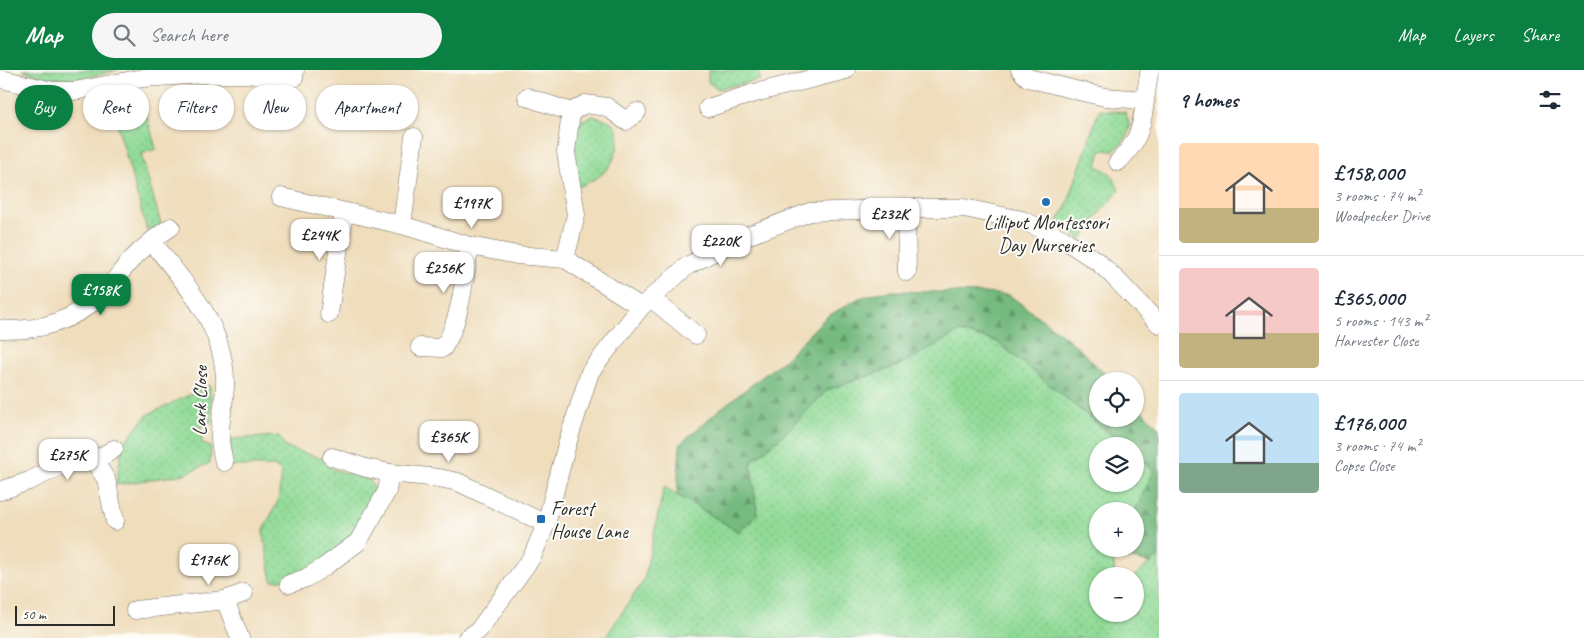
<!DOCTYPE html>
<meta charset="utf-8">
<style>
:root{--surface:#fff;--page:#f6f6f7;--text:#1f2937;--muted:#747a83;--line:#e0e1e3;--accent:#0b8043}
body{margin:0;font-family:Caveat,sans-serif;background:var(--page);color:var(--text);height:100vh;display:flex;flex-direction:column;font-size:19px;white-space:nowrap}
*{box-sizing:border-box;margin:0}
p{font-size:16px;color:var(--muted)}
.icon{flex:none;width:28px;height:28px;fill:none;stroke:currentColor;stroke-width:2;stroke-linecap:round;stroke-linejoin:round}
.map{position:relative;flex:1;overflow:hidden}
.sheet{display:flex;flex-direction:column;background:var(--surface);width:425px}
.sheet>*{flex:none}
.top-card{position:absolute;left:15px;top:15px;width:475px;height:45px;display:flex;gap:10px}
.buttons{position:absolute;left:1089px;top:302px;display:grid;gap:10px}
.buttons a{display:grid;place-items:center;width:55px;height:55px;border-radius:50%;background:var(--surface);box-shadow:0 1px 4px #0004;font-size:25px}
.scale{position:absolute;left:15px;bottom:12px;width:100px;box-sizing:border-box;padding-left:5px;border:2px solid #2b2b2b;border-top:0;font-size:14px;line-height:18px;white-space:nowrap;color:#2b2b2b;-webkit-text-stroke:4px #fdfcf7;paint-order:stroke}
.price{position:absolute;translate:-50% -42px;padding:0 11px;border-radius:10px;background:#fff;color:#222;font-size:16px;line-height:32px;filter:drop-shadow(0 1px 2px #0008)}
.price::after{content:'';position:absolute;left:50%;top:30px;width:15px;height:11px;margin-left:-8px;background:inherit;clip-path:polygon(0 0,100% 0,50% 100%)}
.price.active{background:var(--accent);color:#fff}
ul{padding:0;list-style:none}
li{display:flex;align-items:center;gap:15px;height:125px;padding:0 20px}
li+li{border-top:1px solid var(--line)}
li span{display:grid;place-items:center;flex:none;width:140px;height:100px;border-radius:5px;color:#555}
li>.icon{margin-inline-start:auto}
span .icon{width:60px;height:60px;fill:#fffc;stroke-width:1}
li b{font-size:21px}
h2{display:flex;justify-content:space-between;align-items:center;height:60px;padding:0 20px;font-size:21px}
.pill{padding:0 18px;border-radius:22px;background:var(--surface);box-shadow:0 1px 4px #0004;font-size:18px;line-height:45px}
.pill.active{background:var(--accent);color:#fff}
header{display:flex;align-items:center;gap:30px;box-sizing:border-box;height:70px;padding:0 25px;background:var(--accent);color:#fff}
header strong{font-size:24px}
nav{display:flex;gap:28px;margin-inline-start:auto;font-size:18px}
.search{width:350px;height:45px;background:var(--page);display:flex;align-items:center;gap:12px;box-sizing:border-box;padding:0 18px;border-radius:28px;color:var(--muted);font-size:19px}
main{display:flex;flex:1;min-height:0}
.map>svg:first-child{display:block}
</style>
<header>
<strong>Map</strong>
<div class="search"><svg class="icon" aria-label="search" viewBox="0 0 24 24"><circle cx="10" cy="10" r="6"/><path d="M15 15l6 6"/></svg>Search here</div>
<nav><a>Map</a><a>Layers</a><a>Share</a></nav>
</header>
<main>
<div class="map">
<svg width="1159" height="568" viewBox="0 0 1159 568">
<defs>
<pattern id="grass-dots" width="8" height="8" patternUnits="userSpaceOnUse" patternTransform="scale(1.25)"><rect width="8" height="8" fill="#90da96"/><path d="M2 2h.1M6 6h.1" fill="none" stroke="#7cbb81" stroke-width="1.8" stroke-linecap="round"/></pattern>
<pattern id="forest-firs" width="22" height="20" patternUnits="userSpaceOnUse" patternTransform="scale(1.25)"><rect width="22" height="20" fill="#74ba7f"/><path d="M5 1l3.5 6h-7zM16 11l3.5 6h-7z" fill="#5f9768"/></pattern>
</defs>
<rect width="100%" height="100%" fill="#fdfcf7"/>
<filter id="ink" filterUnits="userSpaceOnUse"><feTurbulence type="fractalNoise" baseFrequency=".02" numOctaves="2"/><feDisplacementMap in="SourceGraphic" scale="10" xChannelSelector="R" yChannelSelector="G"/><feConvolveMatrix kernelMatrix="1 2 1 2 8 2 1 2 1" color-interpolation-filters="sRGB"/></filter>
<filter id="wash" filterUnits="userSpaceOnUse"><feTurbulence type="fractalNoise" baseFrequency=".0096" numOctaves="4" result="noise"/><feDisplacementMap in="SourceGraphic" scale="20" xChannelSelector="R" yChannelSelector="G"/><feGaussianBlur stdDeviation="1.12" result="paint"/><feColorMatrix in="noise" values="0 0 0 0 0 0 0 0 0 0 0 0 0 0 0 0 0 1.4 0 .05"/><feComposite in="paint" operator="in"/></filter>
<g filter="url(#wash)">
<rect width="100%" height="100%" fill="#efddbb"/>
<g fill="url(#grass-dots)" stroke="#5e8260">
<path d="M 22,0 L 118,0 L 76,10 L 42,7 Z"/>
<path d="M 708,0 L 759,0 L 760,10 L 718,19 L 708,12 Z"/>
<path d="M 140,21 L 156,79 L 141,84 L 161,154 L 147,161 L 110,29 Z"/>
<path d="M 1099,40 L 1125,42 C 1134,62 1128,67 1114,81 L 1101,80 L 1097,96 C 1111,103 1114,106 1119,121 L 1101,141 L 1082,169 L 1056,153 L 1066,138 Z"/>
<path d="M 593,46 C 598,48 607,49 611,52 C 625,64 617,86 608,98 C 601,107 589,112 579,117 L 571,96 L 577,52 Z"/>
<path d="M 959,262 L 996,271 L 1125,376 L 1098,376 L 1098,414 L 1135,414 L 1135,384 L 1155,400 L 1135,441 L 1098,441 L 1098,479 L 1116,479 L 1113,485 L 1115,506 L 1098,506 L 1098,544 L 1135,544 L 1134,506 L 1159,486 L 1159,568 L 605,568 L 644,510 L 664,417 L 739,462 L 757,445 L 751,392 L 788,361 L 827,320 L 900,295 Z"/>
<path d="M 210,315 L 212,352 L 201,355 L 202,373 L 211,377 L 210,393 L 185,404 L 116,415 L 122,375 L 147,345 Z"/>
<path d="M 279,366 L 285,377 L 327,390 L 332,399 L 370,410 L 378,429 L 368,453 L 329,490 L 282,510 L 272,511 L 263,461 L 278,431 L 282,402 L 274,396 L 229,396 L 230,369 Z"/>
</g>
<path fill="url(#forest-firs)" stroke="#507255" d="M 892,221 L 984,223 L 1009,225 L 1071,271 L 1112,311 L 1098,311 L 1098,349 L 1135,349 L 1135,334 L 1156,355 L 1159,359 L 1159,486 L 1150,493 L 1113,485 L 1116,479 L 1135,479 L 1135,441 L 1154,401 L 1135,384 L 1135,376 L 1125,376 L 996,271 L 959,262 L 900,295 L 827,320 L 788,361 L 751,392 L 757,445 L 739,462 L 677,425 L 680,374 L 720,339 L 784,290 L 826,247 L 859,228 L 877,223 Z"/>
</g>
<g filter="url(#ink)">
<g fill="none" stroke-linecap="round" stroke-linejoin="round">
<g stroke="#70695d" stroke-width="19">
<g id="minor">
<path d="M 1020,0 L 1028,8 L 1087,23 L 1105,27 L 1144,30"/>
<path d="M 1,9 L 53,21 L 74,21 L 143,8 L 204,4 L 245,4 L 294,8 L 295,0"/>
<path d="M 527,27 L 571,42"/>
<path d="M 708,38 L 751,24 L 846,0"/>
<path d="M 1118,92 C 1124,85 1131,79 1135,70 C 1145,53 1145,20 1150,0"/>
<path d="M 281,127 L 402,155 L 470,176 L 517,185 L 565,189 L 641,237"/>
<path d="M 906,138 L 907,202"/>
<path d="M 402,155 L 414,67"/>
<path d="M 152,172 C 185,213 222,252 225,308 C 226,326 221,343 220,361 C 219,372 222,382 224,392"/>
<path d="M 565,189 L 576,145 L 566,82 L 571,42 L 585,34 L 607,37 L 626,51 L 637,42"/>
<path d="M 651,228 L 696,265"/>
<path d="M 329,244 L 344,142"/>
<path d="M 0,259 C 37,263 76,250 102,224 C 113,213 122,200 132,189 C 144,177 157,166 171,157"/>
<path d="M 420,277 L 443,278 C 461,252 464,207 470,176"/>
<path d="M 332,387 L 366,398 L 390,403 L 439,408 L 458,412 L 546,454"/>
<path d="M 94,391 L 114,379"/>
<path d="M 0,421 L 29,411 L 71,391 L 83,389 L 94,391 L 106,409 L 115,451"/>
<path d="M 289,514 L 306,508 L 324,497 L 358,472 L 387,421 L 390,403"/>
<path d="M 225,530 L 244,523"/>
<path d="M 135,540 L 225,530 L 240,568"/>
<path d="M 467,568 L 478,561 L 532,487 L 546,454 L 567,374 L 590,302 L 641,237 L 687,196 L 739,169 L 810,142 L 906,138 L 964,138 L 1022,150 L 1063,169 L 1098,192 L 1112,205 L 1159,254"/>
</g>
</g>
<use href="#minor" stroke="#fff" stroke-width="18"/>
</g>
</g>
<g fill="#1f6fb2" stroke="#fdfcf7" stroke-width="2">
<circle cx="1046" cy="132" r="5"/>
<rect x="536" y="444" width="10" height="10" rx="2.5"/>
</g>
<g text-anchor="middle" dominant-baseline="central" stroke-width="4" stroke-linejoin="round" paint-order="stroke">
<g font-size="20" fill="#2b2b2b" stroke="#fdfcf7">
<text x="1046" y="152">Lilliput Montessori<tspan x="1046" dy="23">Day Nurseries</tspan></text>
<text x="551" y="438" text-anchor="start">Forest<tspan x="551" dy="23">House Lane</tspan></text>
</g>
<g font-size="20" fill="#2b2b2b" stroke="#fdfcf7">
<text transform="translate(200 331) rotate(-89)">Lark Close</text>
</g>
</g>
</svg>
<div class="buttons">
<a><svg class="icon" aria-label="locate" viewBox="0 0 24 24"><circle cx="12" cy="12" r="6"/><path d="M12 2v4M12 18v4M2 12h4M18 12h4"/></svg></a>
<a><svg class="icon" aria-label="layers" viewBox="0 0 24 24"><path d="M12 4l9 5-9 5-9-5zM3 14l9 5 9-5"/></svg></a>
<a>+</a>
<a>−</a>
</div>
<div class="scale">50 m</div>
<b class="price" style="left:472px;top:159px">£197K</b>
<b class="price" style="left:890px;top:170px">£232K</b>
<b class="price" style="left:320px;top:191px">£244K</b>
<b class="price" style="left:721px;top:197px">£220K</b>
<b class="price" style="left:444px;top:224px">£256K</b>
<b class="price active" style="left:101px;top:246px">£158K</b>
<b class="price" style="left:449px;top:393px">£365K</b>
<b class="price" style="left:68px;top:411px">£275K</b>
<b class="price" style="left:209px;top:516px">£176K</b>
<div class="top-card">
<a class="pill active">Buy</a>
<a class="pill">Rent</a>
<a class="pill">Filters</a>
<a class="pill">New</a>
<a class="pill">Apartment</a>
</div>
</div>
<section class="sheet">
<h2>9 homes<svg class="icon" aria-label="filters" viewBox="0 0 24 24"><path d="M4 7h16M4 17h16"/><circle cx="9" cy="7" r="2"/><circle cx="15" cy="17" r="2"/></svg></h2>
<ul>
<li><span style="background:linear-gradient(#ffd9b3 65%,#c2b280 0)"><svg class="icon" aria-label="home" viewBox="0 0 24 24"><path d="M3 11l9-7 9 7M6 9v11h12V9"/></svg></span><div><b>£158,000</b><p>3 rooms · 74 m²</p><p>Woodpecker Drive</p></div></li>
<li><span style="background:linear-gradient(#f6c9c9 65%,#c2b280 0)"><svg class="icon" aria-label="home" viewBox="0 0 24 24"><path d="M3 11l9-7 9 7M6 9v11h12V9"/></svg></span><div><b>£365,000</b><p>5 rooms · 143 m²</p><p>Harvester Close</p></div></li>
<li><span style="background:linear-gradient(#bfe0f5 70%,#7fa58c 0)"><svg class="icon" aria-label="home" viewBox="0 0 24 24"><path d="M3 11l9-7 9 7M6 9v11h12V9"/></svg></span><div><b>£176,000</b><p>3 rooms · 74 m²</p><p>Copse Close</p></div></li>
</ul>
</section>
</main>
